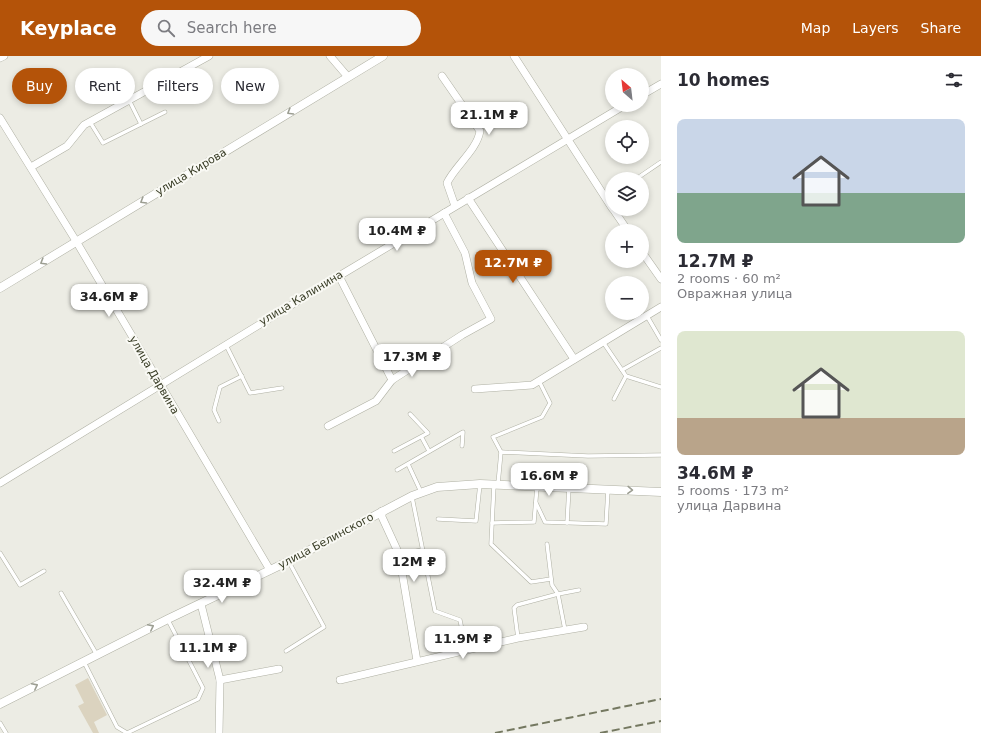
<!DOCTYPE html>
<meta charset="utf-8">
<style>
:root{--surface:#fff;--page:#f7f7f7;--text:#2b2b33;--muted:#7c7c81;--accent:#b45309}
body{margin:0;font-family:"DejaVu Sans",sans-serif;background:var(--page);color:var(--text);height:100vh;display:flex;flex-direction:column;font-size:15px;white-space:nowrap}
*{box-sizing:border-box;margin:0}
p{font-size:13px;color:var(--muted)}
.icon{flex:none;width:22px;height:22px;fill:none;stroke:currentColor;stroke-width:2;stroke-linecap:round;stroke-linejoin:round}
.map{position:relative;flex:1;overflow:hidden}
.sheet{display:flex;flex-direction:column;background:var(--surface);width:320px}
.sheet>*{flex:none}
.banner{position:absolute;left:12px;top:12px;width:380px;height:36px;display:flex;gap:8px}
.needle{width:26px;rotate:332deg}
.controls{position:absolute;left:605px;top:12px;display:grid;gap:8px}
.controls a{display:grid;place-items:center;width:44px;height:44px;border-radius:50%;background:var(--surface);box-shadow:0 2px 6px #0003;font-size:20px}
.price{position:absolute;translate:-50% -34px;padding:0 9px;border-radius:8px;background:#fff;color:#222;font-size:13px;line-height:26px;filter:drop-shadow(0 1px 2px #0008)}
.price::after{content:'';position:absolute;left:50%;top:24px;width:12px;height:9px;margin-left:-6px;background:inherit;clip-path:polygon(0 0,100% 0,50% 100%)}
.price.on{background:var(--accent);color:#fff}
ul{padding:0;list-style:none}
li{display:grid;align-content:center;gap:8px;height:212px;padding:0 16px}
li span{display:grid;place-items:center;height:124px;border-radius:8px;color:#555}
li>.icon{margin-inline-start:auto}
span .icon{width:72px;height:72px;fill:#fffc;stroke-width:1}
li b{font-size:17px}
h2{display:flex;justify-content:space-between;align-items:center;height:48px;padding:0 16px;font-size:17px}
.pill{padding:0 14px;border-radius:18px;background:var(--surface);box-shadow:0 2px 6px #0003;font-size:14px;line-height:36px}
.pill.on{background:var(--accent);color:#fff}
header{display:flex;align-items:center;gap:24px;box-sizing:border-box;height:56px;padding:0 20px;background:var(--accent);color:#fff}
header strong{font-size:19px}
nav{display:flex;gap:22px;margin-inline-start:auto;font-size:14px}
.search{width:280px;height:36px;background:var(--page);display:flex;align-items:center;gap:10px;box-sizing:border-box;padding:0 14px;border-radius:22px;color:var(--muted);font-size:15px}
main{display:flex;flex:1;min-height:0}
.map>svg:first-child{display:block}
</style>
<header>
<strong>Keyplace</strong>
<div class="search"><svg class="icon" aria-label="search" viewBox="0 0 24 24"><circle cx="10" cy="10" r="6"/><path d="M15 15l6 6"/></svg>Search here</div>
<nav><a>Map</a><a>Layers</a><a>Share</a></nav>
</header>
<main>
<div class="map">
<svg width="661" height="677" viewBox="0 0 661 677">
<rect width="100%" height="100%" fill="#ecece4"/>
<path fill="#dbd3bf" d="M 88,622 L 107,659 L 94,666 L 99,677 L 93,677 L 78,650 L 84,647 L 75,629 Z"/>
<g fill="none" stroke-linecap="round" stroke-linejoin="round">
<g stroke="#afb0a3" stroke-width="4.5">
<g id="service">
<path d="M 129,44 L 141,68"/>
<path d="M 90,66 L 103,87 L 165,56"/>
<path d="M 636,123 L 661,106"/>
<path d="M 606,143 L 612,139"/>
<path d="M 647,260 L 661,284"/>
<path d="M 603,286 L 626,320 L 661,331"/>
<path d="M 226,289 L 250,337 L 282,332"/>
<path d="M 622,314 L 661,292"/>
<path d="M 614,343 L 626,320"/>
<path d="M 219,365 L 214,354 L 220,331 L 242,320"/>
<path d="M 422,382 L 429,395"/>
<path d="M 394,395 L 428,377 L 410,358"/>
<path d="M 501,396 L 493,381 L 542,361 L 550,347 L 539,325"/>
<path d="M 408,408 L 421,436"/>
<path d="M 397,414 L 463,376 L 462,390"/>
<path d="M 498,428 L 501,396 L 588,400 L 661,399"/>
<path d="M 494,429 L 491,488 L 531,526 L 551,523"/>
<path d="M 412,441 L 435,555 L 460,564 L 466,594"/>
<path d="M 536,447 L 545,466 L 606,468 L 608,434"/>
<path d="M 438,463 L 476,465 L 480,428"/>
<path d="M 492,467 L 534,466 L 537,431"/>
<path d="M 567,467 L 569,432"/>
<path d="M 0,497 L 20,529 L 44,515"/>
<path d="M 399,498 L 423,494"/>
<path d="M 61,537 L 97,599"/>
<path d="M 565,574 L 558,538 L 579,534"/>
<path d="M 518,582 L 514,552 L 517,549 L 558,538 L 552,529 L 547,488"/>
<path d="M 286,595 L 324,571 L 289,506"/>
<path d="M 84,606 L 117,671 L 127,677 L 198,643 L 203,632 L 168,564"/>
<path d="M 0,667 L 6,677"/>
</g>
</g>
<g stroke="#afb0a3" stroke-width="8">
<g id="minor">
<path d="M 330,0 L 348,21"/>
<path d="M 514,0 L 612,152"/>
<path d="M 0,2 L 4,0"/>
<path d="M 442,20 L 480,75 C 477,94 455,110 447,127 L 455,150"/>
<path d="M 642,39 L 661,28"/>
<path d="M 0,62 L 76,185 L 270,514"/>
<path d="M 31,111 L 67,90 L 84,69 L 209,0"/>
<path d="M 468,142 L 574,303"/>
<path d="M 613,153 L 628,175"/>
<path d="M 642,196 L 661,223"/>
<path d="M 339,220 L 392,324"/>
<path d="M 475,333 L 532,329 L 661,251"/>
<path d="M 328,370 L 376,345 L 392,324 L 462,279 L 491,263 L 472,227 L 465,197 L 444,157"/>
<path d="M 0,427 L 339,220 L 625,49"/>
<path d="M 382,455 L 382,461 L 399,498 L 417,605"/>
<path d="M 201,548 L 220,624 L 219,677"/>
<path d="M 220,624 L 279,613"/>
<path d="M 340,624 L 518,582 L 584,571"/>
</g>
</g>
<g stroke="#afb0a3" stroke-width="9">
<g id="tertiary">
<path d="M 0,232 L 383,0"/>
<path d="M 0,648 L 168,563 L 289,505 L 412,440 L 437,431 L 480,428 L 661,436"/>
</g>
</g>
<use href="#service" stroke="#fff" stroke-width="3.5"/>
<use href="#minor" stroke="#fff" stroke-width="7"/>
<use href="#tertiary" stroke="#fff" stroke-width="8"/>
<g stroke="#747860" stroke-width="2" stroke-dasharray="8 4" stroke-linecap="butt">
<path d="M 495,677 L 661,643"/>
<path d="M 600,677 L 661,665"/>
</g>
</g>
<defs><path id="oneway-chevron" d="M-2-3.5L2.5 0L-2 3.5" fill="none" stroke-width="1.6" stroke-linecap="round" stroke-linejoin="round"/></defs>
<g stroke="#9c9e92">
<use href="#oneway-chevron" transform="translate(290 56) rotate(149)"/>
<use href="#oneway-chevron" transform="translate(143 145) rotate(149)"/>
<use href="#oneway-chevron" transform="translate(43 206) rotate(149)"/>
<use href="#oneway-chevron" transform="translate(630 434) rotate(2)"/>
<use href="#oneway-chevron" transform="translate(151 571) rotate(-27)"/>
<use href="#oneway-chevron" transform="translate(35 630) rotate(-27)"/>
</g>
<g text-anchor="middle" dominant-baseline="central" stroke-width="4" stroke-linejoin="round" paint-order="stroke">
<g font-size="11" fill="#383c25" stroke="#f9f9f4">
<text transform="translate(191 116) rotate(-31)">улица Кирова</text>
<text transform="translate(301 242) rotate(-31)">улица Калинина</text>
<text transform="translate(154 319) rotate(60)">улица Дарвина</text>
<text transform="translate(326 485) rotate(-28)">улица Белинского</text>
</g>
</g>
</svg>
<div class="controls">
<a><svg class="needle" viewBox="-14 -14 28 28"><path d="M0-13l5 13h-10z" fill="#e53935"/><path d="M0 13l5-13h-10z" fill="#7c7c81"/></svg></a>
<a><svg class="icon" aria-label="locate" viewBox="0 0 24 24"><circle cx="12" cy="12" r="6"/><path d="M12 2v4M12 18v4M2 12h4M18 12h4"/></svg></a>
<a><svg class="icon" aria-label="layers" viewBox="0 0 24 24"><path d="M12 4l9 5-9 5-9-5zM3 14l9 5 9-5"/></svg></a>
<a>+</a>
<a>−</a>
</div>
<b class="price" style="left:489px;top:80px">21.1M ₽</b>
<b class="price" style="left:397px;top:196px">10.4M ₽</b>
<b class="price on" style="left:513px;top:228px">12.7M ₽</b>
<b class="price" style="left:109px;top:262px">34.6M ₽</b>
<b class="price" style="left:412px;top:322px">17.3M ₽</b>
<b class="price" style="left:549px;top:441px">16.6M ₽</b>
<b class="price" style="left:414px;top:527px">12M ₽</b>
<b class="price" style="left:222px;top:548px">32.4M ₽</b>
<b class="price" style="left:463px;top:604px">11.9M ₽</b>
<b class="price" style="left:208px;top:613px">11.1M ₽</b>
<div class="banner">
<a class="pill on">Buy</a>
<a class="pill">Rent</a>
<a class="pill">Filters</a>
<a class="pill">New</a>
</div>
</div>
<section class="sheet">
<h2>10 homes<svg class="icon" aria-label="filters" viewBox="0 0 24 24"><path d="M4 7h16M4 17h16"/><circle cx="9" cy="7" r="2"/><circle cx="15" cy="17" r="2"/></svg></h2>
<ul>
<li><span style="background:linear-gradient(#c9d6e8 60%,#7fa58c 0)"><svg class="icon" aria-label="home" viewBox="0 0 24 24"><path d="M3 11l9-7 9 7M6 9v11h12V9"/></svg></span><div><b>12.7M ₽</b><p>2 rooms · 60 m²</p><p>Овражная улица</p></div></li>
<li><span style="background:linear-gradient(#dfe7d0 70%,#b9a48a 0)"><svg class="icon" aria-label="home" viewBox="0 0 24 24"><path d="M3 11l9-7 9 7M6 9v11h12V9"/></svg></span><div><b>34.6M ₽</b><p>5 rooms · 173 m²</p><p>улица Дарвина</p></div></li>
</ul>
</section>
</main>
